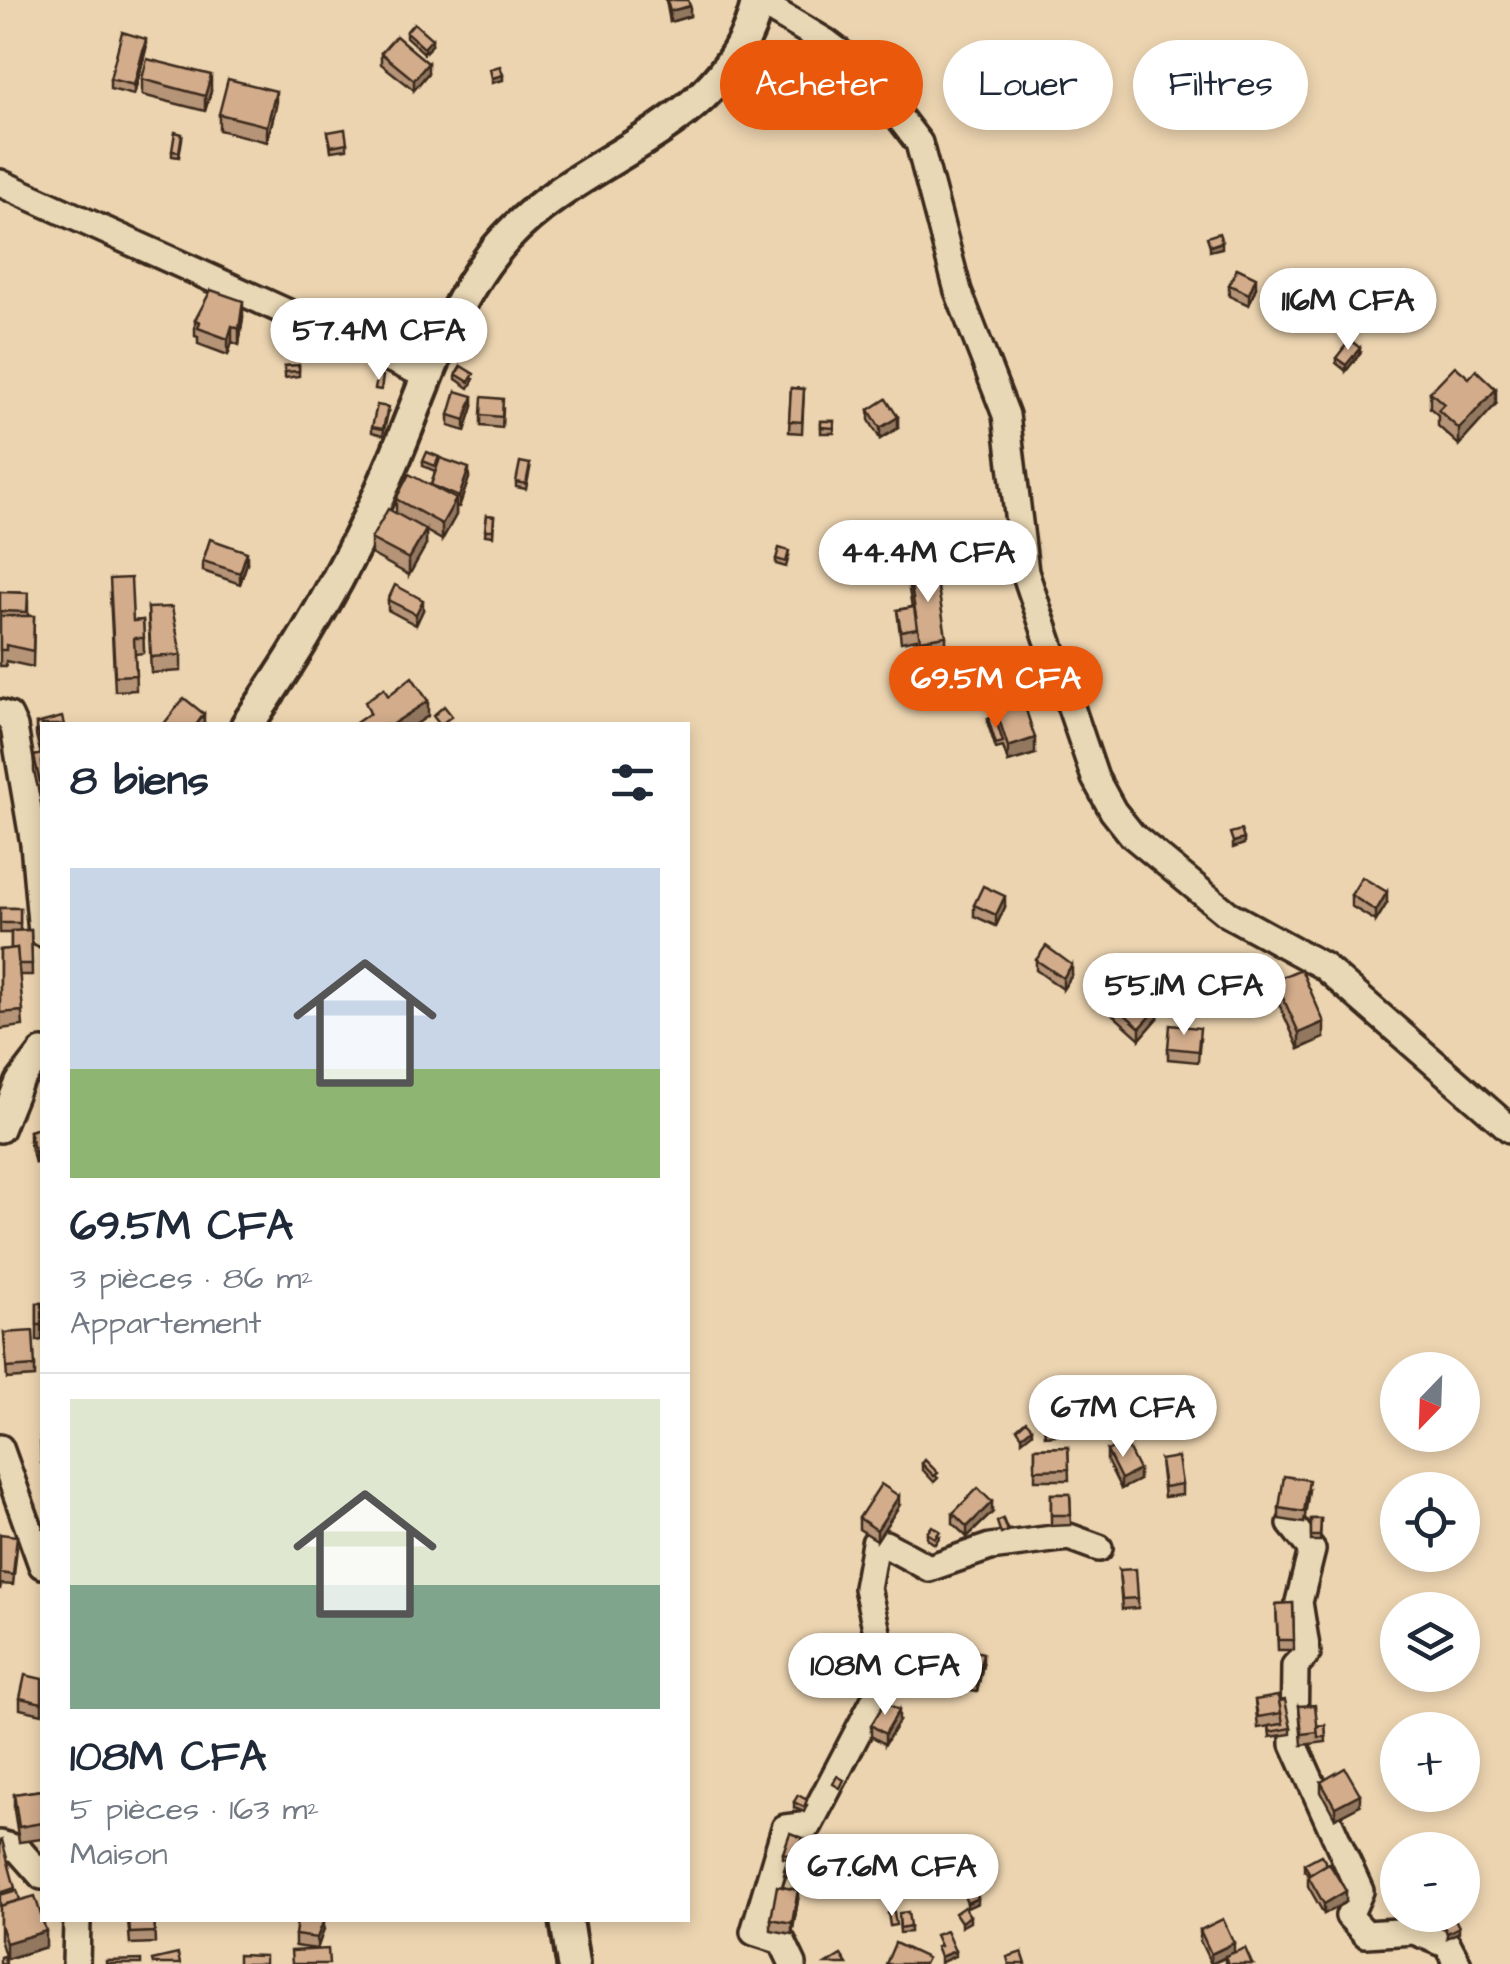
<!DOCTYPE html>
<html lang="fr">
<meta charset="utf-8">
<style>
:root{--surface:#fff;--page:#f2f2f3;--text:#1f2937;--muted:#747a83;--line:#e0e1e3;--accent:#ea580c}
body{margin:0;font-family:"Architects Daughter",sans-serif;background:var(--page);color:var(--text);height:100vh;display:flex;flex-direction:column;font-size:38px;white-space:nowrap}
*{box-sizing:border-box;margin:0}
p{font-size:32px;color:var(--muted)}
.icon{flex:none;width:55px;height:55px;fill:none;stroke:currentColor;stroke-width:2;stroke-linecap:round;stroke-linejoin:round}
.map{position:relative;flex:1;overflow:hidden}
.drawer{position:absolute;left:40px;top:722px;width:650px;height:1200px;display:flex;flex-direction:column;background:var(--surface);border-radius:0px;box-shadow:0 5px 15px #0003}
.drawer>*{flex:none}
.guide{position:absolute;left:720px;top:40px;width:640px;height:90px;display:flex;gap:20px}
.needle{width:65px;rotate:203deg}
.controls{position:absolute;left:1380px;top:1352px;display:grid;gap:20px}
.controls a{display:grid;place-items:center;width:100px;height:100px;border-radius:50%;background:var(--surface);box-shadow:0 5px 15px #0003;font-size:50px}
.price{position:absolute;translate:-50% -85px;padding:0 22px;border-radius:35px;background:#fff;color:#222;font-size:32px;line-height:65px;filter:drop-shadow(0 2px 5px #0008)}
.price::after{content:'';position:absolute;left:50%;top:60px;width:30px;height:22px;margin-left:-15px;background:inherit;clip-path:polygon(0 0,100% 0,50% 100%)}
.price.on{background:var(--accent);color:#fff}
ul{padding:0;list-style:none}
li{display:grid;align-content:center;gap:20px;height:530px;padding:0 30px}
li+li{border-top:2px solid var(--line)}
li span{display:grid;place-items:center;height:310px;border-radius:0px;color:#555}
li>.icon{margin-inline-start:auto}
span .icon{width:180px;height:180px;fill:#fffc;stroke-width:1}
li b{font-size:42px}
h2{display:flex;justify-content:space-between;align-items:center;height:120px;padding:0 30px;font-size:42px}
.tag{padding:0 35px;border-radius:45px;background:var(--surface);box-shadow:0 5px 15px #0003;font-size:35px;line-height:90px}
.tag.on{background:var(--accent);color:#fff}
.map>svg:first-child{display:block}
</style>
<div class="map">
<svg width="1510" height="1964" viewBox="0 0 1510 1964">
<rect width="100%" height="100%" fill="#ecd4b0"/>
<filter id="ink" filterUnits="userSpaceOnUse"><feTurbulence type="fractalNoise" baseFrequency=".01" numOctaves="2"/><feDisplacementMap in="SourceGraphic" scale="20" xChannelSelector="R" yChannelSelector="G"/><feConvolveMatrix kernelMatrix="1 2 1 2 8 2 1 2 1" color-interpolation-filters="sRGB"/></filter>
<g filter="url(#ink)">
<g fill="none" stroke-linecap="round" stroke-linejoin="round">
<g stroke="#3b2a1e" stroke-width="32">
<g id="minor">
<path d="M 759,2 L 826,42 L 863,70 L 919,143 L 958,291 L 1006,415 L 1025,572 L 1095,778 L 1113,811 L 1132,835 L 1228,914 L 1323,966 L 1510,1129"/>
<path d="M 0,183 L 428,376"/>
<path d="M 0,713 L 9,716 L 14,727 L 34,844 L 42,933"/>
<path d="M 0,1129 L 19,1082 L 42,1052"/>
<path d="M 0,1448 L 42,1565"/>
<path d="M 1291,1524 L 1312,1550 L 1299,1602 L 1307,1653 L 1295,1666 L 1294,1744 L 1360,1891 L 1349,1916 L 1366,1934 L 1414,1931 L 1448,1945 L 1458,1964"/>
<path d="M 0,1844 L 18,1849 L 42,1876"/>
<path d="M 76,1964 L 77,1920"/>
<path d="M 793,1964 L 782,1941 L 754,1932 L 785,1828 L 809,1825 L 887,1676 L 867,1588 L 875,1543 L 885,1544 L 929,1568 L 990,1547 L 1069,1537 L 1099,1548"/>
</g>
</g>
<g stroke="#3b2a1e" stroke-width="38">
<g id="major">
<path d="M 247,725 C 304,644 353,558 391,467 C 424,391 449,300 506,238 C 587,150 729,130 758,0"/>
<path d="M 566,1920 L 573,1964"/>
</g>
</g>
<use href="#minor" stroke="#e9d8b5" stroke-width="25"/>
<use href="#major" stroke="#e9d8b5" stroke-width="30"/>
</g>
<g fill="#b59478" stroke="#3b2a1e" stroke-width="2.5">
<path d="M 666,0 L 688,0 L 690,16 L 670,22 Z"/>
<path d="M 406,32 L 432,45 L 424,53 L 406,37 Z"/>
<path d="M 146,49 L 134,95 L 110,89 L 110,79 Z"/>
<path d="M 381,53 L 428,73 L 414,90 L 381,64 Z"/>
<path d="M 142,79 L 211,91 L 205,111 L 142,95 Z"/>
<path d="M 276,106 L 267,142 L 219,130 L 219,114 Z"/>
<path d="M 328,132 L 347,143 L 347,149 L 331,151 Z"/>
<path d="M 182,139 L 179,157 L 172,156 L 172,151 Z"/>
<path d="M 1229,285 L 1256,287 L 1249,305 L 1229,296 Z"/>
<path d="M 243,317 L 239,345 L 232,342 L 228,355 L 198,344 L 198,337 L 195,336 L 195,320 Z"/>
<path d="M 1360,353 L 1346,371 L 1336,363 L 1336,358 Z"/>
<path d="M 299,365 L 299,376 L 285,378 L 285,366 Z"/>
<path d="M 456,374 L 474,379 L 469,388 L 456,379 Z"/>
<path d="M 791,388 L 804,389 L 802,433 L 789,432 Z"/>
<path d="M 1430,392 L 1496,404 L 1459,445 L 1438,426 L 1438,415 L 1430,408 Z"/>
<path d="M 473,406 L 465,431 L 449,426 L 449,415 Z"/>
<path d="M 503,409 L 502,428 L 481,426 L 481,415 Z"/>
<path d="M 869,410 L 898,428 L 880,439 L 869,420 Z"/>
<path d="M 388,413 L 383,435 L 372,432 L 372,427 Z"/>
<rect x="821" y="421" width="13" height="12"/>
<path d="M 423,461 L 439,462 L 469,478 L 459,507 L 456,506 L 456,515 L 442,540 L 426,531 L 426,545 L 409,575 L 371,554 L 371,539 L 396,513 L 396,499 L 431,485 L 435,471 L 423,466 Z"/>
<path d="M 530,469 L 526,489 L 516,487 L 516,482 Z"/>
<path d="M 487,515 L 494,516 L 493,536 L 485,535 Z"/>
<path d="M 789,556 L 786,567 L 776,564 L 776,559 Z"/>
<path d="M 203,561 L 247,563 L 240,584 L 203,571 Z"/>
<path d="M 909,574 L 946,636 L 946,651 L 920,656 L 917,639 L 901,642 L 897,610 L 912,607 L 909,590 Z"/>
<path d="M 0,592 L 28,593 L 28,616 L 34,616 L 33,667 L 6,661 L 6,666 L 0,666 Z"/>
<path d="M 110,594 L 133,621 L 143,620 L 144,653 L 135,654 L 136,690 L 115,691 Z"/>
<path d="M 388,600 L 423,610 L 416,625 L 388,610 Z"/>
<path d="M 148,608 L 181,655 L 181,671 L 151,673 Z"/>
<path d="M 976,658 L 1013,689 L 980,700 L 976,686 L 976,681 L 980,679 L 976,669 Z"/>
<path d="M 992,697 L 1035,754 L 1008,762 L 1003,747 L 996,749 L 988,724 L 988,719 L 993,717 Z"/>
<path d="M 36,724 L 42,725 L 42,806 L 34,771 L 34,756 L 41,755 L 36,735 Z"/>
<path d="M 1351,895 L 1387,903 L 1376,921 L 1351,906 Z"/>
<path d="M 974,905 L 1005,907 L 996,926 L 974,916 Z"/>
<path d="M 0,908 L 20,908 L 20,930 L 31,930 L 32,975 L 19,975 L 23,1026 L 0,1029 L 0,950 L 11,949 L 11,933 L 0,933 Z"/>
<path d="M 1036,960 L 1072,975 L 1063,989 L 1036,970 Z"/>
<path d="M 1275,980 L 1324,1038 L 1299,1049 L 1275,995 Z"/>
<path d="M 1112,1003 L 1158,1018 L 1140,1039 L 1112,1014 Z"/>
<path d="M 1200,1039 L 1198,1062 L 1168,1059 L 1168,1048 Z"/>
<path d="M 42,1127 L 42,1161 L 35,1163 L 29,1141 L 29,1131 Z"/>
<path d="M 37,1303 L 42,1303 L 42,1340 L 37,1341 Z"/>
<path d="M 4,1333 L 35,1366 L 35,1377 L 7,1379 Z"/>
<path d="M 1077,1403 L 1077,1424 L 1075,1424 L 1076,1433 L 1058,1434 L 1058,1424 L 1055,1424 L 1055,1435 L 1045,1436 L 1044,1425 L 1042,1425 L 1042,1404 Z"/>
<path d="M 1068,1447 L 1069,1480 L 1035,1480 L 1035,1448 Z"/>
<path d="M 1107,1451 L 1139,1480 L 1121,1489 L 1107,1461 Z"/>
<path d="M 1160,1460 L 1182,1484 L 1182,1495 L 1164,1497 Z"/>
<path d="M 922,1464 L 938,1478 L 934,1482 L 922,1469 Z"/>
<path d="M 1309,1490 L 1304,1523 L 1279,1519 L 1279,1508 Z"/>
<path d="M 1051,1494 L 1070,1494 L 1071,1525 L 1051,1526 Z"/>
<path d="M 899,1506 L 877,1540 L 859,1529 L 859,1518 Z"/>
<path d="M 953,1513 L 992,1513 L 967,1537 L 953,1524 Z"/>
<path d="M 1311,1519 L 1321,1519 L 1320,1541 L 1311,1541 Z"/>
<path d="M 927,1533 L 940,1536 L 935,1544 L 927,1539 Z"/>
<path d="M 0,1534 L 17,1547 L 13,1585 L 1,1584 L 0,1590 Z"/>
<path d="M 1119,1570 L 1138,1598 L 1138,1608 L 1122,1609 Z"/>
<path d="M 1293,1603 L 1294,1650 L 1278,1650 L 1276,1604 Z"/>
<path d="M 983,1664 L 977,1692 L 954,1688 L 954,1677 Z"/>
<path d="M 42,1679 L 42,1714 L 20,1709 L 20,1698 Z"/>
<path d="M 1255,1700 L 1279,1701 L 1291,1728 L 1291,1734 L 1270,1737 L 1269,1726 L 1282,1724 L 1258,1728 Z"/>
<path d="M 1299,1706 L 1317,1726 L 1325,1725 L 1326,1742 L 1302,1745 Z"/>
<path d="M 899,1721 L 885,1744 L 871,1736 L 871,1725 Z"/>
<path d="M 1321,1782 L 1360,1805 L 1335,1818 L 1321,1792 Z"/>
<path d="M 42,1790 L 42,1839 L 19,1842 L 14,1810 L 14,1794 Z"/>
<path d="M 794,1802 L 807,1805 L 804,1812 L 794,1808 Z"/>
<path d="M 0,1841 L 15,1891 L 46,1947 L 6,1959 L 0,1939 Z"/>
<path d="M 803,1843 L 796,1862 L 801,1868 L 797,1879 L 784,1875 L 788,1859 L 783,1858 L 783,1853 Z"/>
<path d="M 936,1855 L 967,1872 L 941,1880 L 936,1866 Z"/>
<path d="M 1304,1864 L 1346,1902 L 1324,1914 L 1308,1886 L 1308,1875 L 1304,1870 Z"/>
<path d="M 798,1900 L 792,1934 L 771,1930 L 771,1919 Z"/>
<path d="M 899,1919 L 910,1926 L 910,1932 L 900,1933 Z"/>
<path d="M 128,1920 L 154,1920 L 155,1943 L 130,1944 Z"/>
<path d="M 324,1929 L 317,1949 L 295,1946 L 295,1935 Z"/>
<path d="M 1200,1930 L 1234,1952 L 1252,1964 L 1225,1964 L 1225,1958 L 1211,1964 L 1200,1941 Z"/>
</g>
<g fill="#937861" stroke="#3b2a1e" stroke-width="2.5">
<path d="M 690,6 L 690,16 L 670,22 L 670,11 Z"/>
<path d="M 146,39 L 146,49 L 134,95 L 134,85 Z"/>
<path d="M 432,39 L 432,45 L 424,53 L 424,48 Z"/>
<path d="M 428,63 L 428,73 L 414,90 L 414,80 Z"/>
<path d="M 211,75 L 211,91 L 205,111 L 205,96 Z"/>
<path d="M 503,75 L 503,80 L 492,83 L 492,78 Z"/>
<path d="M 276,91 L 276,106 L 267,142 L 267,126 Z"/>
<path d="M 1222,242 L 1222,248 L 1210,251 L 1210,246 Z"/>
<path d="M 1256,277 L 1256,287 L 1249,305 L 1249,294 Z"/>
<path d="M 243,301 L 243,317 L 239,345 L 239,329 Z"/>
<path d="M 232,326 L 232,342 L 228,355 L 228,339 Z"/>
<path d="M 1360,348 L 1360,353 L 1346,371 L 1346,365 Z"/>
<path d="M 1496,389 L 1496,404 L 1459,445 L 1459,429 Z"/>
<path d="M 473,396 L 473,406 L 465,431 L 465,420 Z"/>
<path d="M 898,417 L 898,428 L 880,439 L 880,428 Z"/>
<path d="M 469,468 L 469,478 L 459,507 L 459,497 Z"/>
<path d="M 456,499 L 456,515 L 442,540 L 442,524 Z"/>
<path d="M 426,530 L 426,545 L 409,575 L 409,559 Z"/>
<path d="M 247,552 L 247,563 L 240,584 L 240,573 Z"/>
<path d="M 423,600 L 423,610 L 416,625 L 416,614 Z"/>
<path d="M 1013,678 L 1013,689 L 987,698 L 987,688 Z"/>
<path d="M 428,701 L 428,716 L 415,725 L 391,725 Z"/>
<path d="M 204,714 L 204,725 L 196,725 Z"/>
<path d="M 1035,738 L 1035,754 L 1008,762 L 1008,747 Z"/>
<path d="M 1244,839 L 1244,844 L 1233,848 L 1233,842 Z"/>
<path d="M 1387,892 L 1387,903 L 1376,921 L 1376,911 Z"/>
<path d="M 1005,896 L 1005,907 L 996,926 L 996,915 Z"/>
<path d="M 1072,965 L 1072,975 L 1063,989 L 1063,978 Z"/>
<path d="M 1158,1008 L 1158,1018 L 1140,1039 L 1140,1028 Z"/>
<path d="M 1324,1022 L 1324,1038 L 1299,1049 L 1299,1033 Z"/>
<path d="M 42,1150 L 42,1161 L 35,1163 L 35,1152 Z"/>
<path d="M 1032,1428 L 1032,1433 L 1022,1441 L 1022,1436 Z"/>
<path d="M 1139,1470 L 1139,1480 L 1121,1489 L 1121,1479 Z"/>
<path d="M 899,1496 L 899,1506 L 877,1540 L 877,1530 Z"/>
<path d="M 992,1502 L 992,1513 L 967,1537 L 967,1527 Z"/>
<path d="M 983,1653 L 983,1664 L 977,1692 L 977,1682 Z"/>
<path d="M 899,1710 L 899,1721 L 885,1744 L 885,1734 Z"/>
<path d="M 1360,1794 L 1360,1805 L 1335,1818 L 1335,1807 Z"/>
<path d="M 967,1861 L 967,1872 L 941,1880 L 941,1870 Z"/>
<path d="M 927,1880 L 927,1885 L 918,1888 L 918,1883 Z"/>
<path d="M 798,1890 L 798,1900 L 792,1934 L 792,1923 Z"/>
<path d="M 1346,1891 L 1346,1902 L 1324,1914 L 1324,1904 Z"/>
<path d="M 978,1898 L 978,1903 L 967,1908 L 967,1903 Z"/>
<path d="M 970,1916 L 970,1922 L 961,1927 L 961,1922 Z"/>
<path d="M 324,1920 L 324,1929 L 317,1949 L 317,1938 Z"/>
<path d="M 1459,1927 L 1459,1932 L 1447,1938 L 1447,1933 Z"/>
<path d="M 46,1931 L 46,1947 L 6,1959 L 6,1943 Z"/>
<path d="M 1234,1943 L 1234,1953 L 1211,1964 L 1211,1954 Z"/>
<path d="M 955,1951 L 955,1956 L 940,1963 L 940,1957 Z"/>
</g>
<g fill="#d2ac8b" stroke="#3b2a1e" stroke-width="2.5">
<path d="M 667,0 L 688,0 L 690,6 L 670,11 Z"/>
<path d="M 414,23 L 432,39 L 424,48 L 406,32 Z"/>
<path d="M 122,32 L 146,39 L 134,85 L 110,79 Z"/>
<path d="M 396,36 L 428,63 L 414,80 L 381,53 Z"/>
<path d="M 147,59 L 211,75 L 205,96 L 142,79 Z"/>
<path d="M 500,66 L 503,75 L 492,78 L 490,69 Z"/>
<path d="M 228,79 L 276,91 L 267,126 L 219,114 Z"/>
<path d="M 345,129 L 347,143 L 331,146 L 328,132 Z"/>
<path d="M 175,132 L 182,134 L 179,152 L 172,151 Z"/>
<path d="M 1219,233 L 1222,242 L 1210,246 L 1207,237 Z"/>
<path d="M 1237,268 L 1256,277 L 1249,294 L 1229,285 Z"/>
<path d="M 211,290 L 243,301 L 239,329 L 232,326 L 228,339 L 198,328 L 200,322 L 195,320 Z"/>
<path d="M 1350,340 L 1360,348 L 1346,365 L 1336,358 Z"/>
<path d="M 299,365 L 299,371 L 285,372 L 285,366 Z"/>
<path d="M 461,366 L 474,374 L 469,382 L 456,374 Z"/>
<path d="M 1455,366 L 1469,378 L 1476,370 L 1496,389 L 1459,429 L 1438,410 L 1444,404 L 1430,392 Z"/>
<path d="M 378,375 L 383,376 L 381,390 L 375,389 Z"/>
<path d="M 791,388 L 804,389 L 802,422 L 789,421 Z"/>
<path d="M 456,391 L 473,396 L 465,420 L 449,415 Z"/>
<path d="M 482,397 L 503,399 L 502,417 L 481,415 Z"/>
<path d="M 886,399 L 898,417 L 880,428 L 869,410 Z"/>
<path d="M 377,405 L 388,407 L 383,429 L 372,427 Z"/>
<path d="M 821,421 L 834,421 L 834,428 L 821,427 Z"/>
<path d="M 427,452 L 439,457 L 435,466 L 423,461 Z"/>
<path d="M 440,458 L 469,468 L 459,497 L 431,485 Z"/>
<path d="M 520,462 L 530,464 L 526,484 L 516,482 Z"/>
<path d="M 409,474 L 456,499 L 442,524 L 396,499 Z"/>
<path d="M 388,509 L 426,530 L 409,559 L 371,539 Z"/>
<path d="M 487,515 L 494,516 L 493,530 L 485,530 Z"/>
<path d="M 210,539 L 247,552 L 240,573 L 203,561 Z"/>
<path d="M 779,548 L 789,551 L 786,562 L 776,559 Z"/>
<path d="M 935,570 L 946,636 L 920,640 L 909,574 Z"/>
<path d="M 131,578 L 133,621 L 143,620 L 144,638 L 134,638 L 136,675 L 115,676 L 110,579 Z"/>
<path d="M 395,585 L 423,600 L 416,614 L 388,600 Z"/>
<path d="M 0,592 L 28,593 L 27,612 L 0,611 Z"/>
<path d="M 172,607 L 181,655 L 151,657 L 148,608 Z"/>
<path d="M 914,607 L 917,628 L 901,631 L 897,610 Z"/>
<path d="M 0,616 L 34,616 L 33,651 L 6,645 L 6,650 L 0,650 Z"/>
<path d="M 1003,649 L 1013,678 L 987,688 L 976,658 Z"/>
<path d="M 412,677 L 428,701 L 391,725 L 353,725 L 370,713 L 365,702 L 384,688 L 388,696 Z"/>
<path d="M 982,679 L 986,693 L 980,695 L 976,681 Z"/>
<path d="M 1019,688 L 1035,738 L 1008,747 L 992,697 Z"/>
<path d="M 184,698 L 204,714 L 196,725 L 163,725 Z"/>
<path d="M 444,706 L 452,716 L 440,725 L 433,716 Z"/>
<path d="M 62,717 L 64,725 L 42,725 L 42,748 L 36,724 Z"/>
<path d="M 995,717 L 1003,742 L 996,744 L 988,719 Z"/>
<path d="M 42,754 L 42,791 L 34,756 Z"/>
<path d="M 1241,830 L 1244,839 L 1233,842 L 1230,833 Z"/>
<path d="M 1362,877 L 1387,892 L 1376,911 L 1351,895 Z"/>
<path d="M 983,886 L 1005,896 L 996,915 L 974,905 Z"/>
<rect x="0" y="908" width="20" height="15"/>
<path d="M 31,930 L 32,964 L 18,964 L 17,948 L 11,949 L 11,931 Z"/>
<path d="M 1046,946 L 1072,965 L 1063,978 L 1036,960 Z"/>
<path d="M 17,948 L 23,1011 L 0,1013 L 0,950 Z"/>
<path d="M 1301,969 L 1324,1022 L 1299,1033 L 1275,980 Z"/>
<path d="M 1130,983 L 1158,1008 L 1140,1028 L 1112,1003 Z"/>
<path d="M 1170,1025 L 1200,1028 L 1198,1051 L 1168,1048 Z"/>
<path d="M 42,1127 L 42,1150 L 35,1152 L 29,1131 Z"/>
<rect x="37" y="1303" width="5" height="22"/>
<path d="M 33,1331 L 35,1366 L 7,1368 L 4,1333 Z"/>
<path d="M 1077,1403 L 1077,1413 L 1042,1414 L 1042,1404 Z"/>
<path d="M 1026,1421 L 1032,1428 L 1022,1436 L 1017,1429 Z"/>
<path d="M 1075,1421 L 1076,1428 L 1058,1429 L 1058,1422 Z"/>
<path d="M 1054,1422 L 1055,1430 L 1045,1431 L 1044,1423 Z"/>
<path d="M 40,1436 L 42,1436 L 42,1463 L 41,1463 Z"/>
<path d="M 1125,1442 L 1139,1470 L 1121,1479 L 1107,1451 Z"/>
<path d="M 1068,1447 L 1069,1469 L 1035,1470 L 1035,1448 Z"/>
<path d="M 1178,1457 L 1182,1484 L 1164,1487 L 1160,1460 Z"/>
<path d="M 925,1460 L 938,1473 L 934,1476 L 922,1464 Z"/>
<path d="M 1284,1476 L 1309,1480 L 1304,1512 L 1279,1508 Z"/>
<path d="M 881,1484 L 899,1496 L 877,1530 L 859,1518 Z"/>
<path d="M 978,1488 L 992,1502 L 967,1527 L 953,1513 Z"/>
<path d="M 1051,1494 L 1070,1494 L 1071,1515 L 1051,1515 Z"/>
<path d="M 1003,1519 L 1008,1531 L 1001,1534 L 997,1522 Z"/>
<path d="M 1311,1519 L 1321,1519 L 1320,1536 L 1311,1536 Z"/>
<path d="M 932,1526 L 940,1531 L 935,1538 L 927,1533 Z"/>
<path d="M 0,1534 L 17,1536 L 13,1575 L 0,1573 Z"/>
<path d="M 1136,1569 L 1138,1598 L 1122,1599 L 1119,1570 Z"/>
<path d="M 1293,1603 L 1294,1640 L 1278,1640 L 1276,1604 Z"/>
<path d="M 961,1648 L 983,1653 L 977,1682 L 954,1677 Z"/>
<path d="M 25,1675 L 42,1679 L 42,1703 L 20,1698 Z"/>
<path d="M 1278,1696 L 1282,1713 L 1258,1717 L 1255,1700 Z"/>
<path d="M 1285,1700 L 1291,1728 L 1270,1732 L 1269,1726 L 1283,1724 L 1279,1701 Z"/>
<path d="M 885,1702 L 899,1710 L 885,1734 L 871,1725 Z"/>
<path d="M 1315,1705 L 1318,1732 L 1302,1734 L 1299,1706 Z"/>
<path d="M 1325,1725 L 1326,1737 L 1318,1737 L 1317,1726 Z"/>
<path d="M 1345,1768 L 1360,1794 L 1335,1807 L 1321,1782 Z"/>
<path d="M 837,1776 L 844,1780 L 840,1788 L 833,1784 Z"/>
<path d="M 42,1790 L 42,1823 L 19,1827 L 14,1794 Z"/>
<path d="M 798,1795 L 807,1800 L 804,1807 L 794,1802 Z"/>
<path d="M 790,1833 L 803,1838 L 796,1857 L 783,1853 Z"/>
<path d="M 2,1840 L 15,1888 L 0,1893 L 0,1841 Z"/>
<path d="M 963,1847 L 967,1861 L 941,1870 L 936,1855 Z"/>
<path d="M 1321,1855 L 1327,1864 L 1310,1874 L 1304,1864 Z"/>
<path d="M 788,1859 L 801,1863 L 797,1874 L 784,1870 Z"/>
<path d="M 1329,1863 L 1346,1891 L 1324,1904 L 1308,1876 Z"/>
<path d="M 923,1870 L 927,1880 L 918,1883 L 914,1873 Z"/>
<path d="M 972,1884 L 978,1898 L 967,1903 L 961,1889 Z"/>
<path d="M 777,1886 L 798,1890 L 792,1923 L 771,1919 Z"/>
<path d="M 17,1890 L 20,1900 L 0,1906 L 0,1895 Z"/>
<path d="M 35,1896 L 46,1931 L 6,1943 L 0,1924 L 0,1906 Z"/>
<path d="M 964,1907 L 970,1916 L 961,1922 L 955,1913 Z"/>
<path d="M 894,1912 L 896,1925 L 890,1926 L 888,1913 Z"/>
<path d="M 908,1912 L 910,1926 L 900,1928 L 899,1913 Z"/>
<path d="M 1450,1915 L 1453,1915 L 1459,1927 L 1447,1933 L 1441,1920 Z"/>
<path d="M 1223,1919 L 1234,1943 L 1211,1954 L 1200,1930 Z"/>
<path d="M 129,1920 L 154,1920 L 155,1932 L 130,1933 Z"/>
<path d="M 297,1920 L 324,1920 L 317,1938 L 295,1935 Z"/>
<path d="M 946,1931 L 955,1951 L 940,1957 L 936,1947 L 940,1946 L 935,1935 Z"/>
<path d="M 895,1943 L 927,1958 L 924,1964 L 886,1964 Z"/>
<path d="M 1245,1948 L 1252,1964 L 1228,1964 L 1225,1956 Z"/>
<path d="M 328,1949 L 329,1964 L 292,1964 L 291,1951 Z"/>
<path d="M 1022,1952 L 1026,1964 L 1009,1964 L 1007,1957 Z"/>
<path d="M 178,1954 L 180,1964 L 153,1964 L 152,1960 Z"/>
<path d="M 238,1955 L 265,1956 L 265,1964 L 238,1964 Z"/>
<path d="M 841,1955 L 847,1964 L 826,1964 Z"/>
<path d="M 3,1956 L 6,1964 L 0,1964 L 0,1957 Z"/>
<path d="M 141,1960 L 141,1964 L 106,1964 L 106,1961 Z"/>
</g>
</g>
</svg>
<div class="controls">
<a><svg class="needle" viewBox="-14 -14 28 28"><path d="M0-13l5 13h-10z" fill="#e53935"/><path d="M0 13l5-13h-10z" fill="#747a83"/></svg></a>
<a><svg class="icon" aria-label="locate" viewBox="0 0 24 24"><circle cx="12" cy="12" r="6"/><path d="M12 2v4M12 18v4M2 12h4M18 12h4"/></svg></a>
<a><svg class="icon" aria-label="layers" viewBox="0 0 24 24"><path d="M12 4l9 5-9 5-9-5zM3 14l9 5 9-5"/></svg></a>
<a>+</a>
<a>−</a>
</div>
<b class="price" style="left:1348px;top:353px">116M CFA</b>
<b class="price" style="left:379px;top:383px">57.4M CFA</b>
<b class="price" style="left:928px;top:605px">44.4M CFA</b>
<b class="price on" style="left:996px;top:731px">69.5M CFA</b>
<b class="price" style="left:1184px;top:1038px">55.1M CFA</b>
<b class="price" style="left:1123px;top:1460px">67M CFA</b>
<b class="price" style="left:885px;top:1718px">108M CFA</b>
<b class="price" style="left:892px;top:1919px">67.6M CFA</b>
<div class="guide">
<a class="tag on">Acheter</a>
<a class="tag">Louer</a>
<a class="tag">Filtres</a>
</div>
<section class="drawer">
<h2>8 biens<svg class="icon" aria-label="filters" viewBox="0 0 24 24"><path d="M4 7h16M4 17h16"/><circle cx="9" cy="7" r="2"/><circle cx="15" cy="17" r="2"/></svg></h2>
<ul>
<li><span style="background:linear-gradient(#c9d6e8 65%,#8fb573 0)"><svg class="icon" aria-label="home" viewBox="0 0 24 24"><path d="M3 11l9-7 9 7M6 9v11h12V9"/></svg></span><div><b>69.5M CFA</b><p>3 pièces · 86 m²</p><p>Appartement</p></div></li>
<li><span style="background:linear-gradient(#dfe7d0 60%,#7fa58c 0)"><svg class="icon" aria-label="home" viewBox="0 0 24 24"><path d="M3 11l9-7 9 7M6 9v11h12V9"/></svg></span><div><b>108M CFA</b><p>5 pièces · 163 m²</p><p>Maison</p></div></li>
</ul>
</section>
</div>
